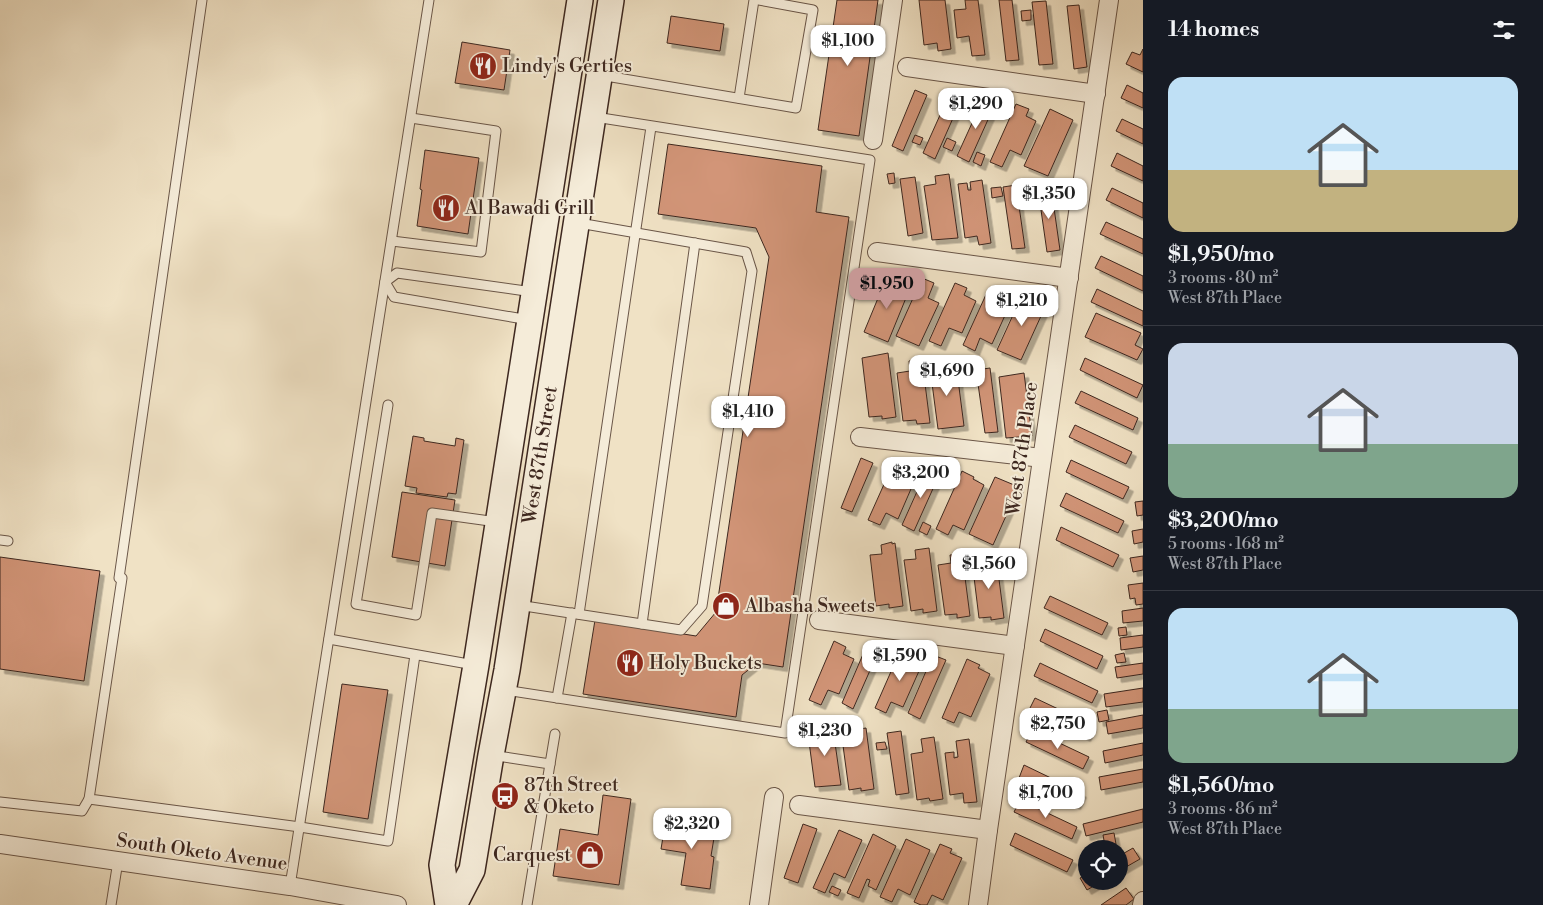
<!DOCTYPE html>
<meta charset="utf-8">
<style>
:root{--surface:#171b24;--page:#20242c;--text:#f1f3f6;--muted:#9ea1a6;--line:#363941;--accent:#c59692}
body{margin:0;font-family:"Libre Bodoni",serif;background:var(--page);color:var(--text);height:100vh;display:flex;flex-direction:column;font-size:19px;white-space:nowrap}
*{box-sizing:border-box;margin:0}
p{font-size:16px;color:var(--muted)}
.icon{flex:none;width:28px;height:28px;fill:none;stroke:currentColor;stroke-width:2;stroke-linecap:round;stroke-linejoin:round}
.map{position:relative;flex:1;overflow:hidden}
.side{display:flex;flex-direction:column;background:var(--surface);width:400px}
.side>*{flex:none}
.buttons{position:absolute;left:1078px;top:840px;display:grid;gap:10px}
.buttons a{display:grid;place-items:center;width:50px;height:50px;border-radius:50%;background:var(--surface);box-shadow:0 2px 8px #0003;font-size:25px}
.price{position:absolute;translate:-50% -42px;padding:0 11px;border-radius:10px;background:#fff;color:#222;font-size:16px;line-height:32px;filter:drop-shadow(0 1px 2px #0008)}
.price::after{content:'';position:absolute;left:50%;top:30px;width:15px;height:11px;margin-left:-8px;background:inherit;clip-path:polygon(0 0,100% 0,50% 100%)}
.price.active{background:var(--accent);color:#111}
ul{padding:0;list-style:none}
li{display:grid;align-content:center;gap:10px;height:265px;padding:0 25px}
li+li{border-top:1px solid var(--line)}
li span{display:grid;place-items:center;height:155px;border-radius:15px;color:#555}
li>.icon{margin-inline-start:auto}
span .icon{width:90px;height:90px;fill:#fffc;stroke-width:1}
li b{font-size:21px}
h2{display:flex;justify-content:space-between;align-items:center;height:60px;padding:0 25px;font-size:21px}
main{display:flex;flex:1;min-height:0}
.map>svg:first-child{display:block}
</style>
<main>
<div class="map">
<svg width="1143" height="905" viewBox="0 0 1143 905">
<defs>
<filter id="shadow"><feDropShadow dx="4.5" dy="4.5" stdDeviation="0" flood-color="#0004"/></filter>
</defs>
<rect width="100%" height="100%" fill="#f0e2c5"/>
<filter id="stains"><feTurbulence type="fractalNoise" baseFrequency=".004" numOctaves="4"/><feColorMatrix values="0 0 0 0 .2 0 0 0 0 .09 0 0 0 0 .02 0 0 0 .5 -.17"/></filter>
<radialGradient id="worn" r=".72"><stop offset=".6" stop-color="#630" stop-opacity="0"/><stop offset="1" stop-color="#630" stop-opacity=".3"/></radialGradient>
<g fill="#d29578" stroke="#3d271f" filter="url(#shadow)">
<path d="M 837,0 L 878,0 L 859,136 L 818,130 Z"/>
<path d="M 919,0 L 945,0 L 951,49 L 938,51 L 937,43 L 924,45 Z"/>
<path d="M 965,0 L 978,0 L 985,55 L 972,56 L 969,36 L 957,38 L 954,10 L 966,9 Z"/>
<path d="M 999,0 L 1012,0 L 1019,60 L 1006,61 Z"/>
<path d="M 1046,1 L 1053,64 L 1039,65 L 1032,2 Z"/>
<path d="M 1079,5 L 1087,67 L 1074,69 L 1067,6 Z"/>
<path d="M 1031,10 L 1031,20 L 1022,21 L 1021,11 Z"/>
<path d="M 671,16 L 724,24 L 720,51 L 667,43 Z"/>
<path d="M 462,42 L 510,50 L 504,90 L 455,83 Z"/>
<path d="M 1143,49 L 1143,72 L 1126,64 L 1132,52 L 1140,55 Z"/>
<path d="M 1127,85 L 1143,93 L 1143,108 L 1121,98 Z"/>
<path d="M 915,90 L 927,95 L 903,151 L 892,146 Z"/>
<path d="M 949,95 L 961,100 L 935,159 L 923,153 Z"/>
<path d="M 983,99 L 995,104 L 969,162 L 957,156 Z"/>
<path d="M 1016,104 L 1029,109 L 1026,116 L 1036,121 L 1021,155 L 1010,150 L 1002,167 L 990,162 Z"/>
<path d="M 1050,109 L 1073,120 L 1048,176 L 1024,166 Z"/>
<path d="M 1122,119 L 1143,129 L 1143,144 L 1116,131 Z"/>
<path d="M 915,135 L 923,138 L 920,145 L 912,142 Z"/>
<path d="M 947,138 L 956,142 L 952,151 L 943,147 Z"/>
<path d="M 668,144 L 822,166 L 816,212 L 849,217 L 783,667 L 757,663 L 742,675 L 736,717 L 583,694 L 595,620 L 696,636 L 716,612 L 769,257 L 756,228 L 658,214 Z"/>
<path d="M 425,150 L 479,158 L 468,234 L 417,226 L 422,190 L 420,189 Z"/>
<path d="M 977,152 L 985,155 L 981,166 L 973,162 Z"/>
<path d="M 1117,153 L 1143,166 L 1143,181 L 1111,166 Z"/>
<path d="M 894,173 L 895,183 L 889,184 L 887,174 Z"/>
<path d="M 949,174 L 958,238 L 932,240 L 924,186 L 936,184 L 935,176 Z"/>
<path d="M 915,177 L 923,233 L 908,236 L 900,179 Z"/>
<path d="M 982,180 L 991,243 L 979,245 L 977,236 L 965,238 L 958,184 L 967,183 L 968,190 L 971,190 L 970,182 Z"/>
<path d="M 1016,185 L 1025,248 L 1012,249 L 1003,187 Z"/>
<path d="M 1001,187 L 1003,196 L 992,198 L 991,188 Z"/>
<path d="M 1051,187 L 1060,250 L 1047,252 L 1038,189 Z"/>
<path d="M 1112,188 L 1143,203 L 1143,218 L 1106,200 Z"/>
<path d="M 1106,222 L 1143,239 L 1143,254 L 1100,234 Z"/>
<path d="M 1101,256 L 1143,276 L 1143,291 L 1095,268 Z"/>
<path d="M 888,274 L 901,279 L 897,288 L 908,293 L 888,342 L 864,332 Z"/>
<path d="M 922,278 L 934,283 L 928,298 L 939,303 L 919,346 L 896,336 Z"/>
<path d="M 955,283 L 967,288 L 964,295 L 976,301 L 962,333 L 949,328 L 941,346 L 929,341 Z"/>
<path d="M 989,288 L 1001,293 L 995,305 L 1007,311 L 992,344 L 980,338 L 975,351 L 963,345 Z"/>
<path d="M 1097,289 L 1143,311 L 1143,326 L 1091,302 Z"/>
<path d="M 1023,293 L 1046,305 L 1021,360 L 997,350 Z"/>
<path d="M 1096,313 L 1141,333 L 1135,345 L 1143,349 L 1137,360 L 1085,337 Z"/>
<path d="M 888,353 L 896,417 L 882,419 L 882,416 L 869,417 L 862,358 Z"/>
<path d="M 1085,358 L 1143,385 L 1137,398 L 1080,370 Z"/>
<path d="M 922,360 L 930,423 L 917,424 L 916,420 L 903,421 L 897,373 L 910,371 L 909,361 Z"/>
<path d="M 956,364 L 964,426 L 938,429 L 930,368 Z"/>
<path d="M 990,368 L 998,432 L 985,433 L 976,370 Z"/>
<path d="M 1024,373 L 1032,436 L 1006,438 L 999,377 Z"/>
<path d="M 1081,391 L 1138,418 L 1133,430 L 1075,403 Z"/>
<path d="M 1075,425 L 1132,452 L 1126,464 L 1069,437 Z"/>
<path d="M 413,436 L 424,438 L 424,441 L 455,446 L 456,438 L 464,440 L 456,494 L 448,493 L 447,497 L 416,493 L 417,488 L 405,486 Z"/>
<path d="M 861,458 L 873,463 L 852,512 L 841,508 Z"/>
<path d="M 1071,460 L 1129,487 L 1123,499 L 1066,472 Z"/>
<path d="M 894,462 L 906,468 L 905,470 L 917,475 L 898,519 L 886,513 L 880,525 L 868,520 Z"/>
<path d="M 928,467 L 940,473 L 914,531 L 902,525 Z"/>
<path d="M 962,471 L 974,477 L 973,479 L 984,485 L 964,530 L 953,525 L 948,535 L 936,529 Z"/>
<path d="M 995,477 L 1019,487 L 993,545 L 969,534 Z"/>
<path d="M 402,492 L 455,500 L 445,566 L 392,557 Z"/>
<path d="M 1066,493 L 1124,521 L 1118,533 L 1060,506 Z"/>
<path d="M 1143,501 L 1143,515 L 1137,516 L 1135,502 Z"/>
<path d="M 923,522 L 931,526 L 927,535 L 919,531 Z"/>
<path d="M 1061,527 L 1119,555 L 1113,567 L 1056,540 Z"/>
<path d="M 1143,529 L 1143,542 L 1134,544 L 1132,531 Z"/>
<path d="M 892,542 L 892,544 L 895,543 L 903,606 L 889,608 L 889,604 L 876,606 L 870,555 L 882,554 L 881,545 Z"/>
<path d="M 929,548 L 937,611 L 923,613 L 923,609 L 911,611 L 904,560 L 916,559 L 915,550 Z"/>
<path d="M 962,554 L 970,616 L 957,618 L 957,614 L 945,615 L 938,565 L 951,563 L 950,555 Z"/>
<path d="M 996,556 L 1004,618 L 991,620 L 991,617 L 979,618 L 973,569 L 984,567 L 983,558 Z"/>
<path d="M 1143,556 L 1143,570 L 1133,572 L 1130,558 Z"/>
<path d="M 0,557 L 100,571 L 84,681 L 0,669 Z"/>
<path d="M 1143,583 L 1143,604 L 1136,605 L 1135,598 L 1130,599 L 1128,585 Z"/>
<path d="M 1050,596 L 1108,623 L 1102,635 L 1044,608 Z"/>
<path d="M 1143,608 L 1143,621 L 1123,623 L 1122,611 Z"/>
<path d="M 1126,627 L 1127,635 L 1119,636 L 1118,628 Z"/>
<path d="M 1045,629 L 1103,656 L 1097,669 L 1040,641 Z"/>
<path d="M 1143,635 L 1143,647 L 1121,650 L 1120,638 Z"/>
<path d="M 834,641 L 846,647 L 843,654 L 854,659 L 839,694 L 828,690 L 821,705 L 809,700 Z"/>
<path d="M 867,645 L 879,650 L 853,709 L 842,703 Z"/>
<path d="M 900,651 L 923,662 L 903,707 L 891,702 L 886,713 L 875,708 Z"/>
<path d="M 1124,653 L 1126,662 L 1117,663 L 1115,655 Z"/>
<path d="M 933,655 L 946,660 L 920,719 L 908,713 Z"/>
<path d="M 967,659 L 980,665 L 978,668 L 990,674 L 971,717 L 959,712 L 954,723 L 942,718 Z"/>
<path d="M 1040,663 L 1098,691 L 1092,703 L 1034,676 Z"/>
<path d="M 1143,663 L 1143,674 L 1117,678 L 1115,667 Z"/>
<path d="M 342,684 L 388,690 L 368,819 L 323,812 Z"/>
<path d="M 1143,688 L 1143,702 L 1106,707 L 1104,694 Z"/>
<path d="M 1035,698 L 1092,725 L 1086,737 L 1029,710 Z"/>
<path d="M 1107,710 L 1109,720 L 1099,722 L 1097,712 Z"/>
<path d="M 1143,715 L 1143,728 L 1108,734 L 1106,722 Z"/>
<path d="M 832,722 L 841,785 L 815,787 L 808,734 L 817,733 L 818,740 L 822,740 L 820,724 Z"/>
<path d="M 866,728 L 874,789 L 861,791 L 861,788 L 849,790 L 842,738 L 850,737 L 850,743 L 855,742 L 853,730 Z"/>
<path d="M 1032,730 L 1089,757 L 1083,769 L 1026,742 Z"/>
<path d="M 901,731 L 909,793 L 896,795 L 887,733 Z"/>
<path d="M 934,737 L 943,799 L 930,801 L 929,798 L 917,800 L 911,754 L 923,752 L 921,739 Z"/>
<path d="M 969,739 L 977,802 L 964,803 L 963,793 L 950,795 L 945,753 L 954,752 L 954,758 L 958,757 L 956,741 Z"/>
<path d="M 885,742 L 887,749 L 877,750 L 876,743 Z"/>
<path d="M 1143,743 L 1143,755 L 1105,763 L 1103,751 Z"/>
<path d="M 1024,765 L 1082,793 L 1076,805 L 1019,778 Z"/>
<path d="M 1143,769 L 1143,782 L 1101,790 L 1099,777 Z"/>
<path d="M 603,795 L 631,799 L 619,885 L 553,876 L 560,829 L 598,835 Z"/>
<path d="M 1020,800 L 1077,827 L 1072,839 L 1014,812 Z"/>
<path d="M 1143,809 L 1143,822 L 1086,836 L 1083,824 Z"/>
<path d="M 666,819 L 716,826 L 711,856 L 714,857 L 710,889 L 681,885 L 686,853 L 661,849 Z"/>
<path d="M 803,824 L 817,829 L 798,883 L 784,878 Z"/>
<path d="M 839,830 L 862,840 L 845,878 L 834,873 L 825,893 L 813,888 Z"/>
<path d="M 1015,833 L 1073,860 L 1067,872 L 1010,845 Z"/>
<path d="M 1114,833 L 1116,844 L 1105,846 L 1103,835 Z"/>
<path d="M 873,834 L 896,846 L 876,890 L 868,886 L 870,880 L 867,879 L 859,898 L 847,893 Z"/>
<path d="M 906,839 L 930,850 L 910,895 L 898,889 L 892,902 L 880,897 Z"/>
<path d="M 940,844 L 952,849 L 950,853 L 962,858 L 943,900 L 932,895 L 927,905 L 921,905 L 914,902 Z"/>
<path d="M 1133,848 L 1140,859 L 1119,871 L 1119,856 Z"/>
<path d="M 1086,875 L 1086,881 L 1102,881 L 1087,890 L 1080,878 Z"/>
<path d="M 832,886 L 841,890 L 838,896 L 829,892 Z"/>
<path d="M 1126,888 L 1134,899 L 1126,905 L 1101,905 Z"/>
</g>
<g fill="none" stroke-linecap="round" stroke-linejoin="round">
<g stroke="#6a5648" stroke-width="11">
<g id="service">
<path d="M 600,75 L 796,108 L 813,10 L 759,0"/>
<path d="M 739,98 L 754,0"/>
<path d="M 392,241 L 481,252 L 496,131 L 411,118"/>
<path d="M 529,320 L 394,297 L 385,282 L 397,273 L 533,292"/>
<path d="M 388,405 L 356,604 L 416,615 L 432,513 L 497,522"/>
<path d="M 0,540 L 8,541"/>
<path d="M 119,578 L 202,0"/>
<path d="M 122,578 L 89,799 L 300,827 L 388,841 L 415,655"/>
<path d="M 518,605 L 681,630 L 702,606 L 752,271 L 746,252 L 579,223"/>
<path d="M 579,614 L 651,127"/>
<path d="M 642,624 L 695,243"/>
<path d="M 329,639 L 474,665"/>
<path d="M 505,690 L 785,733 L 870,160 L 595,117"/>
<path d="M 557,698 L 572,613"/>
<path d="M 491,755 L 550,764 L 555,734"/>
<path d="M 0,802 L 82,811 L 89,799"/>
<path d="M 290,886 L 429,0"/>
<path d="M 111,905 L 118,861"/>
<path d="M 527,905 L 550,764"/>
</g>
</g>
<g stroke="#6a5648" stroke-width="20">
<g id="minor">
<path d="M 907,67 L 1096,94"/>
<path d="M 873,140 L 893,0"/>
<path d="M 877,252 L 1069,278"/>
<path d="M 860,437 L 1042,458"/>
<path d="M 819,620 L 1015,646"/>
<path d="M 799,805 L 988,830"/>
<path d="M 0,844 L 290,886 L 397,905"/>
<path d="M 759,905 L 774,797"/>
<path d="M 978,905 L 988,830 L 1109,0"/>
<path d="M 1142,905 L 1143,901"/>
</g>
</g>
<g stroke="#3d271f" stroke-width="28">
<g id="secondary">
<path d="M 448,905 L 442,865 L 476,665 L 580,0"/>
<path d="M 454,905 L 472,870 L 491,755 L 507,670 L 611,0"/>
</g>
</g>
<use href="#service" stroke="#f5ecd9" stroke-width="9"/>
<use href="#minor" stroke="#f5ecd9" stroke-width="18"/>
<use href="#secondary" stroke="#f5ecd9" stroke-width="25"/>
</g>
<defs>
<g id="restaurant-disc" transform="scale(1.4375)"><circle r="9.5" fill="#8f2418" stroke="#f5ecd9"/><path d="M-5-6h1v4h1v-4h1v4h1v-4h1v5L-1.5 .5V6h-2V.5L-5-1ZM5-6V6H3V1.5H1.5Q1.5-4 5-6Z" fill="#fff"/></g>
<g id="shop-disc" transform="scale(1.4375)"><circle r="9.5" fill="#8f2418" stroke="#f5ecd9"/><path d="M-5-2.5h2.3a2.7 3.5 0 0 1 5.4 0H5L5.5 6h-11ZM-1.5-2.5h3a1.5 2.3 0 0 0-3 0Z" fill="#fff"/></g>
<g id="bus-disc" transform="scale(1.4375)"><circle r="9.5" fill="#8f2418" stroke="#f5ecd9"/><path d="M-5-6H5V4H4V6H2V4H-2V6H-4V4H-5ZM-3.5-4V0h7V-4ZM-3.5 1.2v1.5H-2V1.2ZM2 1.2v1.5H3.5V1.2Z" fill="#fff"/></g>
</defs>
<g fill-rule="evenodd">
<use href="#restaurant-disc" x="483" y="66"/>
<use href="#restaurant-disc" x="446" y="208"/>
<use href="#shop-disc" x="726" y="606"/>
<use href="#restaurant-disc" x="630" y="663"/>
<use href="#bus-disc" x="505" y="796"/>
<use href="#shop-disc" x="590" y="855"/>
</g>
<g text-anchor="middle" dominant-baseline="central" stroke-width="4" stroke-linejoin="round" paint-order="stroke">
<g font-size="19" fill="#3d271f" stroke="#f5ecd9" text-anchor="start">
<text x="502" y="66">Lindy's Gerties</text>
<text x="465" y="208">Al Bawadi Grill</text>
<text x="745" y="606">Albasha Sweets</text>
<text x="649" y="663">Holy Buckets</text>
<text x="524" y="785">87th Street<tspan x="524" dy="22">&amp; Oketo</tspan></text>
<text x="571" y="855" text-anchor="end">Carquest</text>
</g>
<g font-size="19" fill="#3d271f" stroke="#f5ecd9">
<text transform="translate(1022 449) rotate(-82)">West 87th Place</text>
<text transform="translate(540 455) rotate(-81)">West 87th Street</text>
<text transform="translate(202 852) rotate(8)">South Oketo Avenue</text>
</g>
</g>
<rect width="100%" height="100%" filter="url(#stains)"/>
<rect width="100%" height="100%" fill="url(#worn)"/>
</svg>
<div class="buttons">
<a><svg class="icon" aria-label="locate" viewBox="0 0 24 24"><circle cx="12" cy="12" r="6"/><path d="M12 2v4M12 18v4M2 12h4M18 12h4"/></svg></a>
</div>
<b class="price" style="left:848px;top:67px">$1,100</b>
<b class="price" style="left:976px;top:130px">$1,290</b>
<b class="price" style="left:1049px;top:220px">$1,350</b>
<b class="price active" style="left:887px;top:310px">$1,950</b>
<b class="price" style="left:1022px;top:327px">$1,210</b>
<b class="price" style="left:947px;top:397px">$1,690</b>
<b class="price" style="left:748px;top:438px">$1,410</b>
<b class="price" style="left:921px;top:499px">$3,200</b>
<b class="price" style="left:989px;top:590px">$1,560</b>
<b class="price" style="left:900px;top:682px">$1,590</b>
<b class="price" style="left:1058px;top:750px">$2,750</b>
<b class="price" style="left:825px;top:757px">$1,230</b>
<b class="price" style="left:1046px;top:819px">$1,700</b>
<b class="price" style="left:692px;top:850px">$2,320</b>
</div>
<section class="side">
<h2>14 homes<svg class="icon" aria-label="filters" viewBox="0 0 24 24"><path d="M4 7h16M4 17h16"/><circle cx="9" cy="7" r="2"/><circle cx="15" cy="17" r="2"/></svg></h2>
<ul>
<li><span style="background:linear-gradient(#bfe0f5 60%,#c2b280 0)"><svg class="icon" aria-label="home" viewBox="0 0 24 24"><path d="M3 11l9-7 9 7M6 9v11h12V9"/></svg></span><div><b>$1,950/mo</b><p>3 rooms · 80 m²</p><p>West 87th Place</p></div></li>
<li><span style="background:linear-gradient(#c9d6e8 65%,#7fa58c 0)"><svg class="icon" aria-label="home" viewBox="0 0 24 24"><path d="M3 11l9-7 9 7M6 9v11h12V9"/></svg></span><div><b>$3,200/mo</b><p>5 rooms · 168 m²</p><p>West 87th Place</p></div></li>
<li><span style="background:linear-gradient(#bfe0f5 65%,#7fa58c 0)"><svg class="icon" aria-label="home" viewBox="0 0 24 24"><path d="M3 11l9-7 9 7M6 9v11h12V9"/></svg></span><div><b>$1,560/mo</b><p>3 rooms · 86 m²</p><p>West 87th Place</p></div></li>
</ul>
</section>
</main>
